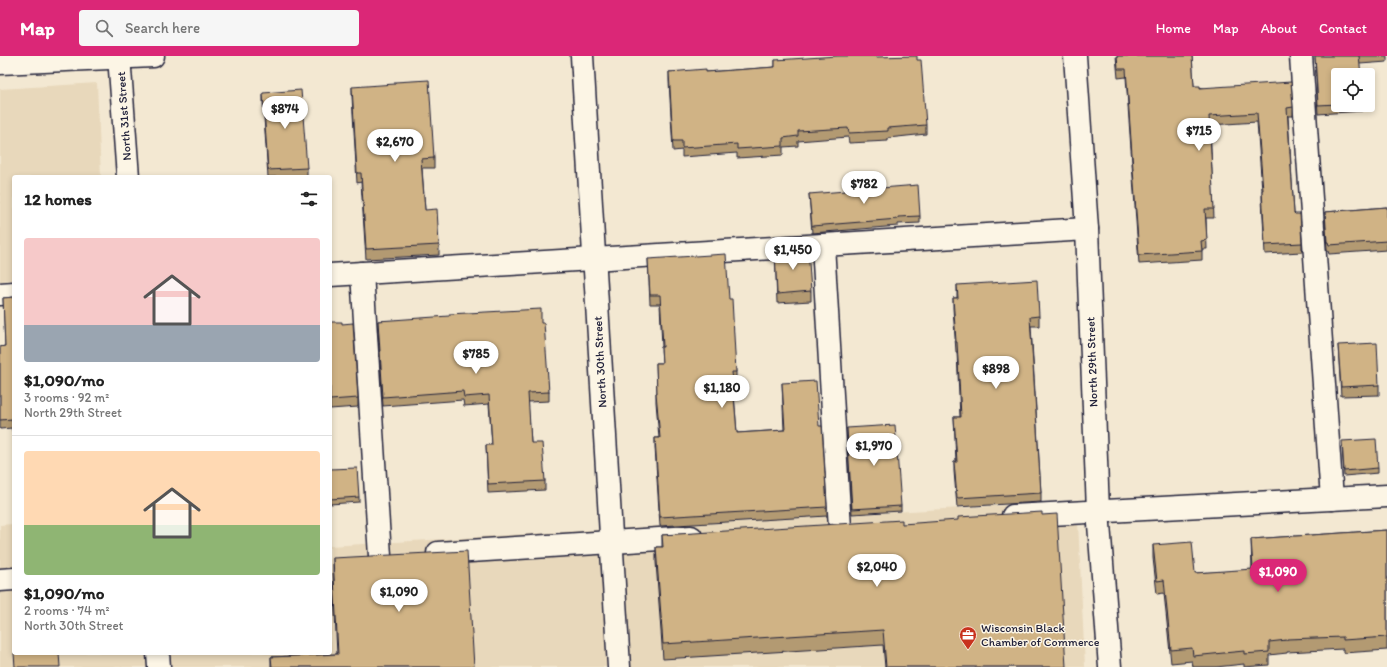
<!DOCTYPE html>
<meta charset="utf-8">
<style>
:root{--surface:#fff;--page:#f6f6f6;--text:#222;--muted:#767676;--line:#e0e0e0;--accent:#db2777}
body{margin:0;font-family:Itim,sans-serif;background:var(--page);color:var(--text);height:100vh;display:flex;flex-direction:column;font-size:15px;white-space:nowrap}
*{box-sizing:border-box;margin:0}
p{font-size:13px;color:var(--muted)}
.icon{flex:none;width:22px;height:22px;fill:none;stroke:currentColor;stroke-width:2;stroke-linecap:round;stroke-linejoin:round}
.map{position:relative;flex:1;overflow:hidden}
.drawer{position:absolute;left:12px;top:119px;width:320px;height:480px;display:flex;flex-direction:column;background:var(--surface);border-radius:4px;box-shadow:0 2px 6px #0003}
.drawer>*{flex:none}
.controls{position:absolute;left:1331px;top:12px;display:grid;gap:8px}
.controls a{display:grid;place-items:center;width:44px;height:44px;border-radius:4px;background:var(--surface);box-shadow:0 2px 6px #0003;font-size:20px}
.price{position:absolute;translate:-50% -34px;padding:0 9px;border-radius:14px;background:#fff;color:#222;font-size:13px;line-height:26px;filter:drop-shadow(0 1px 2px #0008)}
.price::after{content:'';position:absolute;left:50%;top:24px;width:12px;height:9px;margin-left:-6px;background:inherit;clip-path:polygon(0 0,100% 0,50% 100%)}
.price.selected{background:var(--accent);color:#fff}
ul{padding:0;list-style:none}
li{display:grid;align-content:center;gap:8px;height:212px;padding:0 12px}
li+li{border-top:1px solid var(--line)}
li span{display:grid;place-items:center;height:124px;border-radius:4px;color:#555}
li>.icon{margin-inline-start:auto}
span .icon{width:72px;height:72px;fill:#fffc;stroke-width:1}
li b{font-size:17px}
h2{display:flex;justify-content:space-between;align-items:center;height:48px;padding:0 12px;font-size:17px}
header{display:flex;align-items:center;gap:24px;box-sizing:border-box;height:56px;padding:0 20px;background:var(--accent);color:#fff}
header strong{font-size:19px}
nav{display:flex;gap:22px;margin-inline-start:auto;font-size:14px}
.search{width:280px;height:36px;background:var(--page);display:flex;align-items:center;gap:10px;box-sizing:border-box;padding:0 14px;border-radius:4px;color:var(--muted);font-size:15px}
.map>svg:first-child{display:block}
</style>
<header>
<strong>Map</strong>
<div class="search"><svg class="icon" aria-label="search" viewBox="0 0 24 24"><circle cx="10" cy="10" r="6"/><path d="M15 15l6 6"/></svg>Search here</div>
<nav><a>Home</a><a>Map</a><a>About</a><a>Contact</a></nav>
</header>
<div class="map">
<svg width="1387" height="611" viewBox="0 0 1387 611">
<rect width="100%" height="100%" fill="#f3e8d2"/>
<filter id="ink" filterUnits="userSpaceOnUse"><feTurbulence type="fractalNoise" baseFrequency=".025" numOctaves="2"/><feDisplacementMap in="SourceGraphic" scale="8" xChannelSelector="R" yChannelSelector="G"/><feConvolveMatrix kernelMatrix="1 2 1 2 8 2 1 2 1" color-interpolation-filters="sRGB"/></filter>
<g filter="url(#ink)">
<g fill="#e8d8bb">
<path d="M 97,27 L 101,121 L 14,121 L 14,224 L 0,225 L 0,33 Z"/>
<path d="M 1077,445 L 1085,611 L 0,611 L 0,469 L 14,468 L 14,597 L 330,597 L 330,490 Z"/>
</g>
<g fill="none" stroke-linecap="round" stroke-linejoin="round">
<g stroke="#22223b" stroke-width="25">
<g id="minor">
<path d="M 119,0 L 128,121"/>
<path d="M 582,0 L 619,611"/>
<path d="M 1075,0 L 1087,173 L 1098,455 L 1110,611"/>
<path d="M 1301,0 L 1332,443"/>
<path d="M 0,7 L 153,0"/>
<path d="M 823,189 L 840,472"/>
<path d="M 362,217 L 380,500"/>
<path d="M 330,219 L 1087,173"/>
<path d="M 0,238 L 14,237"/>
<path d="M 1013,460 L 1387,440"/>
<path d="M 438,497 L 691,481"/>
<path d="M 0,524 L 14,523"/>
<path d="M 158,597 L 159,611"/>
</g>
</g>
<use href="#minor" stroke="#fcf5e5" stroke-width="22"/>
</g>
<g fill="#b39a72" stroke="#22223b">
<path d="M 1116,0 L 1192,0 L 1194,30 L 1293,51 L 1293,60 L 1288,60 L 1294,157 L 1302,187 L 1302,196 L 1265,198 L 1262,143 L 1262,134 L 1257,66 L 1210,69 L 1214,162 L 1206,162 L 1207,193 L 1202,193 L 1202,204 L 1139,208 L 1126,21 L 1118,22 Z"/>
<path d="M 1315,0 L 1387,0 L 1387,6 L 1360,8 L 1338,19 L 1338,49 L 1363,49 L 1363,55 L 1318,58 Z"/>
<path d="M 775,4 L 926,69 L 926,78 L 888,82 L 888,85 L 849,87 L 848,81 L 798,85 L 798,90 L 783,91 L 783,99 L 737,102 L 737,97 L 682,101 L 682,94 L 673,95 L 669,25 L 669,16 L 706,16 L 775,11 Z"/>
<path d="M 352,31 L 434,102 L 434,112 L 422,112 L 425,154 L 439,189 L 439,199 L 366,203 L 361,126 L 357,127 L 352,40 Z"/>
<path d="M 263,37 L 307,112 L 307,121 L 268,121 L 263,46 Z"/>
<path d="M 809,138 L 920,160 L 920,167 L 898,168 L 898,170 L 812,177 Z"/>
<path d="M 1387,151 L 1387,194 L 1329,198 L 1328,195 L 1327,195 L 1325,156 Z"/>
<path d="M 775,195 L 811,235 L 811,245 L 777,247 Z"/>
<path d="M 648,203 L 729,243 L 736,316 L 736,325 L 733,325 L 737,377 L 784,374 L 782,327 L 819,370 L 827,451 L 827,460 L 660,470 L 655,391 L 655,382 L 659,382 L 656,346 L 656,337 L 657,337 L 656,307 L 662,307 L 661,291 L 662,291 L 660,248 L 650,248 Z"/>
<path d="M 957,229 L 1039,260 L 1039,270 L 1031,270 L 1041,437 L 1041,446 L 957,451 L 954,415 L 954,406 L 956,406 L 954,361 L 960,361 L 957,296 L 956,296 L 953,252 L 953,242 L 957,242 Z"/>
<path d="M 14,241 L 14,376 L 12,375 L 12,372 L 0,373 L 0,291 L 5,290 L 3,242 Z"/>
<path d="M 378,265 L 541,267 L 549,336 L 549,345 L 528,346 L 531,387 L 545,425 L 545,434 L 488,437 L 486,389 L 492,389 L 489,348 L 464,350 L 463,344 L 383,350 L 378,274 Z"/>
<path d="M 330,266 L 358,342 L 358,351 L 330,353 Z"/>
<path d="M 1338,289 L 1379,329 L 1379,339 L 1341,340 Z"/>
<path d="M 847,372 L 901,450 L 901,455 L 852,458 Z"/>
<path d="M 1342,390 L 1378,412 L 1378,417 L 1344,420 Z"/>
<path d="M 330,413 L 359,441 L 359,446 L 330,448 Z"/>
<path d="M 902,468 L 1066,611 L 885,611 L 883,589 L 663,603 L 656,506 L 656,491 L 662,491 L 662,479 Z"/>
<path d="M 1387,474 L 1387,594 L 1343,597 L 1343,593 L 1287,596 L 1287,597 L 1269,599 L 1269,609 L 1244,611 L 1244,608 L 1216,611 L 1193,611 L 1192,605 L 1171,607 L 1164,537 L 1157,538 L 1153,502 L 1153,489 L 1195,517 L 1252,514 L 1251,483 Z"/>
<path d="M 333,502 L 474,611 L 271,611 L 271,601 L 337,598 L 333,517 Z"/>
</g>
<g fill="#d0b385" stroke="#22223b">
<path d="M 838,0 L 875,0 L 875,1 L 917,0 L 917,4 L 921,4 L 926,69 L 888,72 L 888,75 L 849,77 L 848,72 L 798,75 L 798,80 L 783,82 L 783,90 L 737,93 L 737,88 L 682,92 L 682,85 L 673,85 L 669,16 L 706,13 L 706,16 L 775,11 L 775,4 Z"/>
<path d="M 1117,0 L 1192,0 L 1194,30 L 1200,30 L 1200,32 L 1291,26 L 1293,51 L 1287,52 L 1294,157 L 1295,158 L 1300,158 L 1302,187 L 1265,189 L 1262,134 L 1263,134 L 1257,57 L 1209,60 L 1214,153 L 1205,153 L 1207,184 L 1201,185 L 1202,195 L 1139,199 L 1126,13 L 1118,13 Z"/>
<path d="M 1315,0 L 1359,0 L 1361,19 L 1338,19 L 1338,48 L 1318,49 Z"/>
<path d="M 429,24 L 434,102 L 421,103 L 425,154 L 437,153 L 439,189 L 366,193 L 361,117 L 357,117 L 352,31 L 395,28 L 395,26 Z"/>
<path d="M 301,34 L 307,112 L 268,114 L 263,37 Z"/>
<path d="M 918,129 L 920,160 L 898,161 L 898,163 L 812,170 L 809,138 Z"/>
<path d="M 1387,151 L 1387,185 L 1329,189 L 1328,186 L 1327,186 L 1325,156 Z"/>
<path d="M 808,193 L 811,235 L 777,238 L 775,195 Z"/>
<path d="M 726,198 L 729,243 L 732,243 L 736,316 L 732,316 L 737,377 L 785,374 L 782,327 L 816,325 L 819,370 L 822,370 L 827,451 L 660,461 L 655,382 L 660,382 L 656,337 L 657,337 L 656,307 L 662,307 L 661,291 L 663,291 L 660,239 L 650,239 L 648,203 Z"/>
<path d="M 1037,224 L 1039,260 L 1030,261 L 1041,437 L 957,442 L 954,406 L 957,406 L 954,361 L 961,361 L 957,286 L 956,286 L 953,242 L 958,242 L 957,229 Z"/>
<path d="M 14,241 L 14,367 L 12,366 L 12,363 L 0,364 L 0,291 L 5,290 L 3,242 Z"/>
<path d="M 541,253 L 541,267 L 544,267 L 549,336 L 528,337 L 531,387 L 542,387 L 545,425 L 488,428 L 486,389 L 492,389 L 489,339 L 464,341 L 463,335 L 383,341 L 378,265 L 449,260 L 449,258 Z"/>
<path d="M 330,266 L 342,266 L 342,268 L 353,267 L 358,342 L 330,344 Z"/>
<path d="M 1377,287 L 1379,329 L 1341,331 L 1338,289 Z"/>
<path d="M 895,369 L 901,450 L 852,453 L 847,372 Z"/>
<path d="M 1376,383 L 1378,412 L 1344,415 L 1342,385 Z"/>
<path d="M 357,412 L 359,441 L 330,443 L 330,413 Z"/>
<path d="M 1042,456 L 1042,459 L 1057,458 L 1066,611 L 886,611 L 883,574 L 663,588 L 656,491 L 663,491 L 662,479 L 902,464 L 902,468 L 958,464 L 958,461 Z"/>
<path d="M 1387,474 L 1387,581 L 1343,584 L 1343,581 L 1287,583 L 1287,584 L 1269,586 L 1269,596 L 1244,598 L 1244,595 L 1193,600 L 1192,592 L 1171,594 L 1164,524 L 1157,525 L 1153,489 L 1192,486 L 1195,517 L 1253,513 L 1251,483 Z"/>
<path d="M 467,495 L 474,611 L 272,611 L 271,601 L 338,598 L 333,502 Z"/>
<path d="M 14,597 L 59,597 L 60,611 L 15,611 Z"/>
</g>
</g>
<defs>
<g id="office-pin" transform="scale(0.9)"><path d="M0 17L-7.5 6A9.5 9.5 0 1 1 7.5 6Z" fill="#c8321e" stroke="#fcf5e5"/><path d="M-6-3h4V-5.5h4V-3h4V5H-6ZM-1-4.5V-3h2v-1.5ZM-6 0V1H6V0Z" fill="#fff"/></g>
</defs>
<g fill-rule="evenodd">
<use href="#office-pin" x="968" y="579"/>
</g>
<g text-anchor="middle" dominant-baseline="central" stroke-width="3" stroke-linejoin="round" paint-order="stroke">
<g font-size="12" fill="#22223b" stroke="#fcf5e5">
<text transform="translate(124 60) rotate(-94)">North 31st Street</text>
<text transform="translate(600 306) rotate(-93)">North 30th Street</text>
<text transform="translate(1092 306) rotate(-92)">North 29th Street</text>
</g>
<g font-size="12" fill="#22223b" stroke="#fcf5e5" text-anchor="start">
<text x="981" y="572">Wisconsin Black<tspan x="981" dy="14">Chamber of Commerce</tspan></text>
</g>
</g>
</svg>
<div class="controls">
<a><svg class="icon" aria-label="locate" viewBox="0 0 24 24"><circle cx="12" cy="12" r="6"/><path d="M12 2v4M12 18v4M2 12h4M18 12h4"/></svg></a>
</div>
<b class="price" style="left:285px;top:74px">$874</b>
<b class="price" style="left:1199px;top:96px">$715</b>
<b class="price" style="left:395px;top:107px">$2,670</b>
<b class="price" style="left:864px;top:149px">$782</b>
<b class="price" style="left:793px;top:215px">$1,450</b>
<b class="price" style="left:476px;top:319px">$785</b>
<b class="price" style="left:996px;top:334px">$898</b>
<b class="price" style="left:722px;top:353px">$1,180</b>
<b class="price" style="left:874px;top:411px">$1,970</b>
<b class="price" style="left:877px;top:532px">$2,040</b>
<b class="price selected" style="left:1278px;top:537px">$1,090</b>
<b class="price" style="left:399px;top:557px">$1,090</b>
<section class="drawer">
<h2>12 homes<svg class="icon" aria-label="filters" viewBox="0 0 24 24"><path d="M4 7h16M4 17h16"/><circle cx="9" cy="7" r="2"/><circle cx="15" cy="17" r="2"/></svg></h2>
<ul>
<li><span style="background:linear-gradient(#f6c9c9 70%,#9aa5b1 0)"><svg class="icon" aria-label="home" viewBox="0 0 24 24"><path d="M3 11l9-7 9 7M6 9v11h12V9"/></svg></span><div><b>$1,090/mo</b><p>3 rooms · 92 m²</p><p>North 29th Street</p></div></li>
<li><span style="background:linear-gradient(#ffd9b3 60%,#8fb573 0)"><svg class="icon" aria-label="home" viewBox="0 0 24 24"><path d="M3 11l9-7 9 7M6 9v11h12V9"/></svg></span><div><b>$1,090/mo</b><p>2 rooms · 74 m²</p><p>North 30th Street</p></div></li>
</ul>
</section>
</div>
